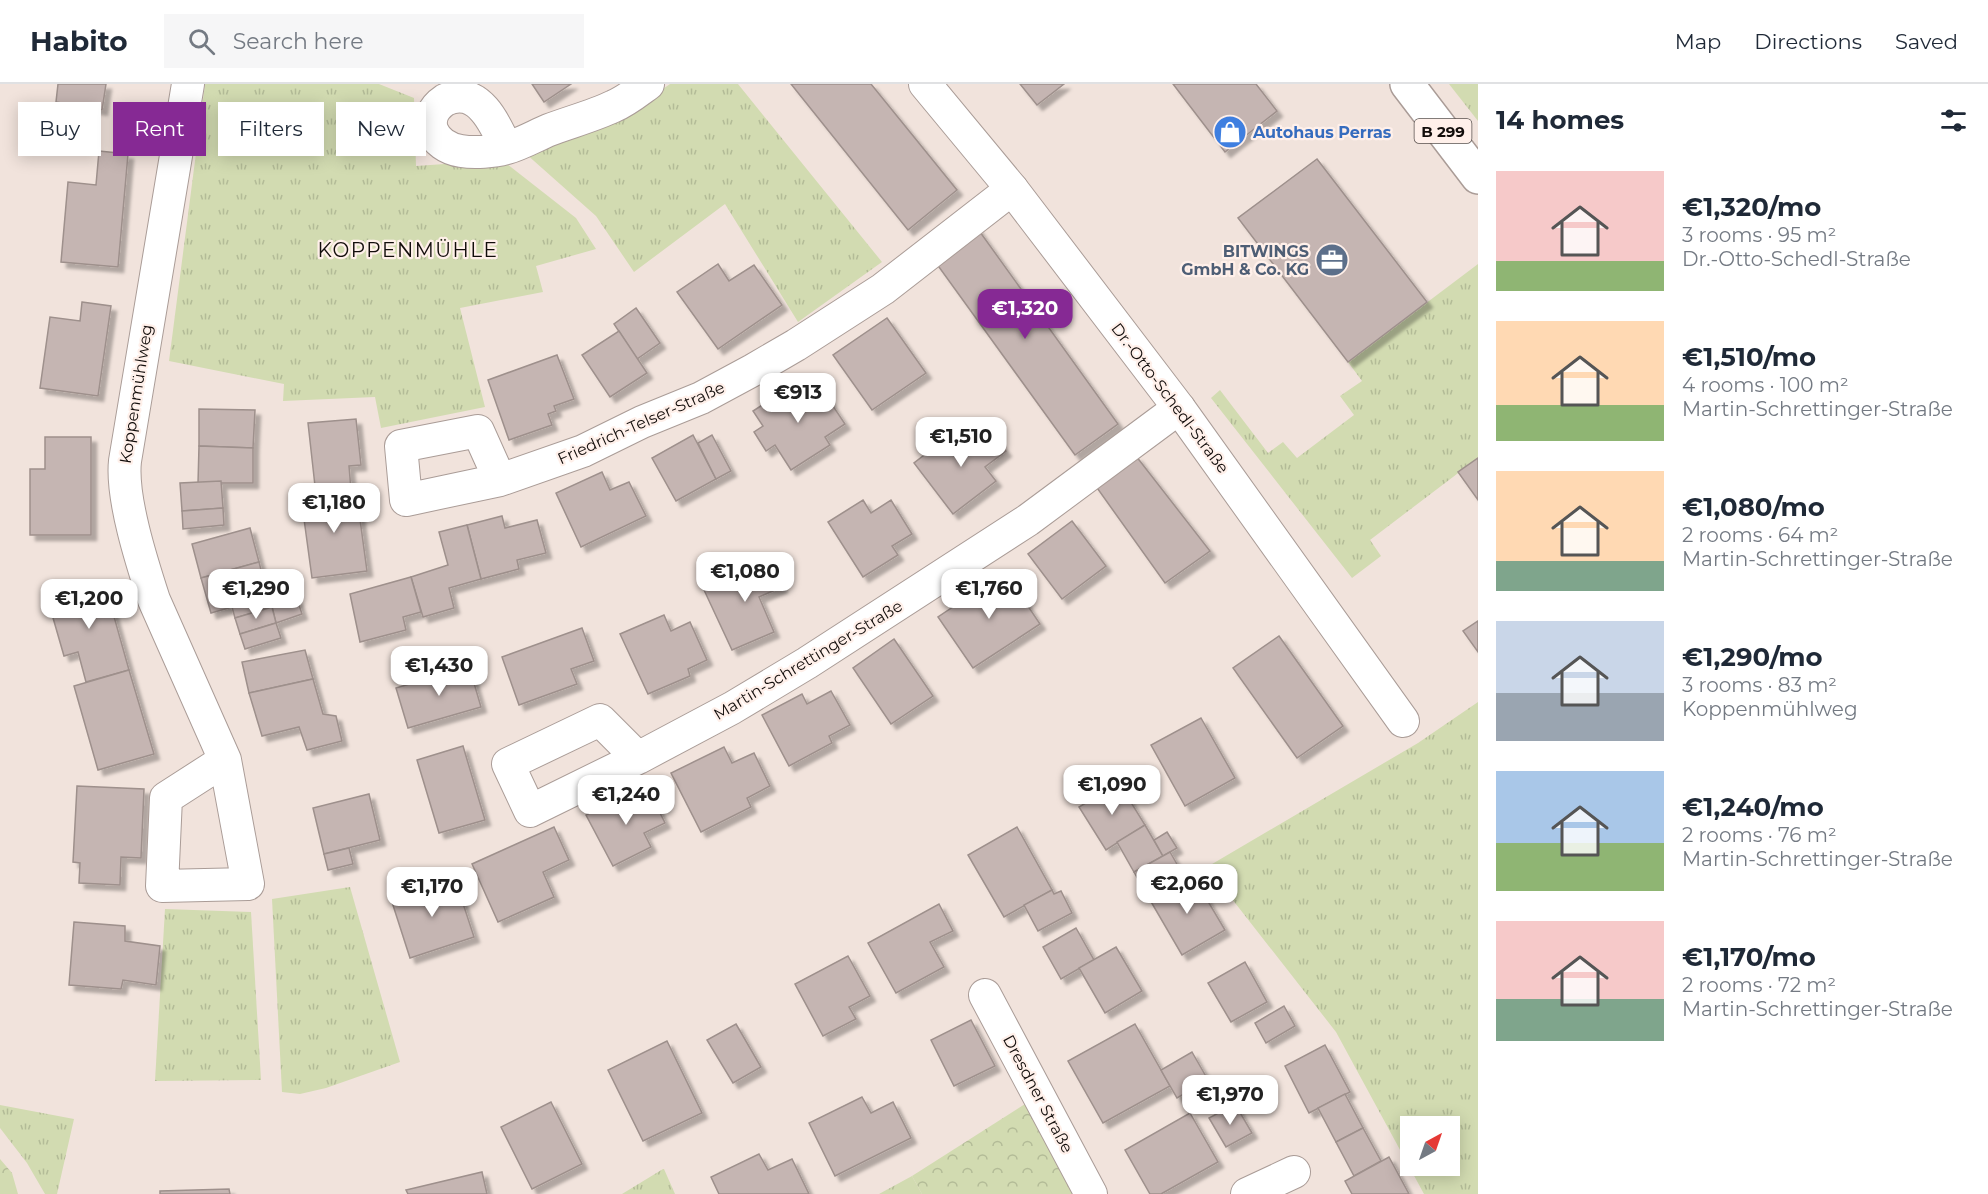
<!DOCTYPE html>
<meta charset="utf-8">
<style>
:root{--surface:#fff;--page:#f6f6f7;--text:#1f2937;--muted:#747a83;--line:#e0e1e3;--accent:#862994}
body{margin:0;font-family:Montserrat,sans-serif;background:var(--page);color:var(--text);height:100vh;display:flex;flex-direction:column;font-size:22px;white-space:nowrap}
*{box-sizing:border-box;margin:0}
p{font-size:20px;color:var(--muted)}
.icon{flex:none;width:33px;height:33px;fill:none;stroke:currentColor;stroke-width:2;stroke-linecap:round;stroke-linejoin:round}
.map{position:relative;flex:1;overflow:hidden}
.drawer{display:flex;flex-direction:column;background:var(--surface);width:510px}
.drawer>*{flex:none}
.hud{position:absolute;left:18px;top:18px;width:570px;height:54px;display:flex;gap:12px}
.needle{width:39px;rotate:40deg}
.buttons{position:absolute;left:1400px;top:1032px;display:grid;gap:12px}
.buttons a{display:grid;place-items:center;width:60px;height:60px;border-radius:0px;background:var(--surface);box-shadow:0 3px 15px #0003;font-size:30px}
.price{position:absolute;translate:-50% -51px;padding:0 14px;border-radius:12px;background:#fff;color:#222;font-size:20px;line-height:39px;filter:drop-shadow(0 2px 3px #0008)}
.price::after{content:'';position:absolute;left:50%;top:36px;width:18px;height:14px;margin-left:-9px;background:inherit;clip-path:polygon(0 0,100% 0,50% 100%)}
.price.on{background:var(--accent);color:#fff}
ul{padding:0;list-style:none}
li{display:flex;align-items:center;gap:18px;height:150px;padding:0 18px}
li span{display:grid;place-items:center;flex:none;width:168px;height:120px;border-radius:0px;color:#555}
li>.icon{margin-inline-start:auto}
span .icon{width:72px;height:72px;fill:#fffc;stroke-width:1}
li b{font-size:26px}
h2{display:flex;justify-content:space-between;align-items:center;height:72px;padding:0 18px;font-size:26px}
.chip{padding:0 21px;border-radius:0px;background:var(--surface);box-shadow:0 3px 15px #0003;font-size:21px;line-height:54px}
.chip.on{background:var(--accent);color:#fff}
header{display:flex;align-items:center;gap:36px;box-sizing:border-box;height:84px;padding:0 30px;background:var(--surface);border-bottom:2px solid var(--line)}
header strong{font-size:28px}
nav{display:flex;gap:33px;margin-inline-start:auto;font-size:21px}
.search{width:420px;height:54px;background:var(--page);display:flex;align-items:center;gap:15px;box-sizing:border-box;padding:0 21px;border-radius:0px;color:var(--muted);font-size:22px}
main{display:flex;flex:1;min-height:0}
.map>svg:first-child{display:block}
</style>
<header>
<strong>Habito</strong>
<div class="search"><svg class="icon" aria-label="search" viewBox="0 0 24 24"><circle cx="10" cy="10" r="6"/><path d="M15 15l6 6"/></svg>Search here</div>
<nav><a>Map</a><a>Directions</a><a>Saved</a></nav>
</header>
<main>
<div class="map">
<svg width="1478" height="1110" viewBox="0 0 1478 1110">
<defs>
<pattern id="grass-tufts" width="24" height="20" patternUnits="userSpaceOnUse" patternTransform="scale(1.5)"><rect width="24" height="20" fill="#d2dbb1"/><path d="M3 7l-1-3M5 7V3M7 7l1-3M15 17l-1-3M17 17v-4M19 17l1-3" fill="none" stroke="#b3bb97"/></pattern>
<pattern id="forest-crowns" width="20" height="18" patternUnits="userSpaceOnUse" patternTransform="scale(1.5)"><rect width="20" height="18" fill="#d2dbb1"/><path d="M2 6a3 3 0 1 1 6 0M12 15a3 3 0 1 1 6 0" fill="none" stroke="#b3bb97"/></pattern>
<filter id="shadow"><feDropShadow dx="5.5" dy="5.5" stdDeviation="1.5" flood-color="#0004"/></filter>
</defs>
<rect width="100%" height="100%" fill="#f1e3dc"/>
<g fill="url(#grass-tufts)" fill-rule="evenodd">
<path d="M 205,0 L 379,0 L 414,14 L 416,82 L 502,76 L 576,134 L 596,165 L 536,182 L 543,208 L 460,224 L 485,323 L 381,344 L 375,313 L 283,317 L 284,300 L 169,277 Z"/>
<path d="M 670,0 L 738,0 L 882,178 L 798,238 L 725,120 L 634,188 L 596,132 L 525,69 L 660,7 Z"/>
<path d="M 1449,0 L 1478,0 L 1478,37 Z"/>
<path d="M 1478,180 L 1478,374 L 1370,456 L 1381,472 L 1352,494 L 1211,314 L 1220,306 L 1268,369 L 1283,358 L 1297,374 L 1354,331 L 1340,312 L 1362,297 L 1348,278 Z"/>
<path d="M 1478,618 L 1478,1110 L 1424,1110 L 1336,948 L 1207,783 L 1418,659 ZM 1410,1042 L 1449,1042 L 1449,1082 L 1410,1082 Z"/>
<path d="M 350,803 L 400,978 L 326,1004 L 300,1010 L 282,1008 L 272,815 Z"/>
<path d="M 165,825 L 251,828 L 261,996 L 155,997 Z"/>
<path d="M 0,1021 L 74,1035 L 57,1110 L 45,1110 L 27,1079 L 0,1044 Z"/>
<path d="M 664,1085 L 675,1110 L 622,1110 L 663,1085 Z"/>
<path d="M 912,1092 L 922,1110 L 879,1110 Z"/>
</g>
<g fill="url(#forest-crowns)">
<path d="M 1025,1020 L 1073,1110 L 922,1110 L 912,1092 Z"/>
<path d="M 0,1075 L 12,1089 L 18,1110 L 0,1110 Z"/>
</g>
<g fill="#c5b5b2" stroke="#9e908c" stroke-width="1.5" filter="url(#shadow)">
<path d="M 58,0 L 106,0 L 102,26 L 56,18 Z"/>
<path d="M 532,0 L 571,0 L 544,18 Z"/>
<path d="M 791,0 L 871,0 L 957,106 L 908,146 Z"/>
<path d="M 1020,0 L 1064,0 L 1037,21 Z"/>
<path d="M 1173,0 L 1256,0 L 1277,27 L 1225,68 Z"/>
<path d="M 99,67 L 128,70 L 118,183 L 61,178 L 68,98 L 96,101 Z"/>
<path d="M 1317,75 L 1427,218 L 1348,278 L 1238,134 Z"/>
<path d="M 975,141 L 1118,340 L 1075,371 L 931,172 Z"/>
<path d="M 718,180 L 729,197 L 754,181 L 782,221 L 718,265 L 677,208 Z"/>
<path d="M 82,218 L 111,222 L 98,312 L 40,304 L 50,233 L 80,237 Z"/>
<path d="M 636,224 L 660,259 L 637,275 L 614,240 Z"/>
<path d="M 887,234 L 926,289 L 872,326 L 833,271 Z"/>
<path d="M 619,247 L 647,289 L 610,313 L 582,271 Z"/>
<path d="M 557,271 L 574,315 L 554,322 L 556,327 L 548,330 L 552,341 L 509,356 L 488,296 Z"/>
<path d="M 798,298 L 806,310 L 819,301 L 845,340 L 825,353 L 830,361 L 791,386 L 775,361 L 766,367 L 754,348 L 763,342 L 753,327 Z"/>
<path d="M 199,325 L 255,326 L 253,364 L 199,362 Z"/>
<path d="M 356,335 L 361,381 L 349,382 L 351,406 L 316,411 L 308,339 Z"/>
<path d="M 958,345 L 969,360 L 989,345 L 1006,367 L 985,383 L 996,397 L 953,430 L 914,379 Z"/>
<path d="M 693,351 L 716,395 L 676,417 L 652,374 Z"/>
<path d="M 712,351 L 731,387 L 716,395 L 698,359 Z"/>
<path d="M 45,353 L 91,353 L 91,451 L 30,451 L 30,385 L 45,385 Z"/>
<path d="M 199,362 L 253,364 L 253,399 L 198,399 Z"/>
<path d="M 1136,372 L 1210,467 L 1165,499 L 1095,401 Z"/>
<path d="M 1478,374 L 1478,416 L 1458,388 Z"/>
<path d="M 602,388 L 610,406 L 629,398 L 646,432 L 581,463 L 556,409 Z"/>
<path d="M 221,397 L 223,424 L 182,427 L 180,399 Z"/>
<path d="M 356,406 L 367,487 L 312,494 L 301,413 Z"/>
<path d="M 863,416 L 871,429 L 891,416 L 912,450 L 892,462 L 898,471 L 863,493 L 828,438 Z"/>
<path d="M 223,424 L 224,441 L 183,445 L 182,427 Z"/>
<path d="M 502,432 L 505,444 L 537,436 L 546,469 L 517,476 L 519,485 L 481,495 L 467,441 Z"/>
<path d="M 1072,437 L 1106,482 L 1062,515 L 1028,470 Z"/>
<path d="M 467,441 L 481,495 L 449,504 L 454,524 L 423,533 L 411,493 L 448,481 L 439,448 Z"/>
<path d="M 250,444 L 259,478 L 201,494 L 192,460 Z"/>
<path d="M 767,470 L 782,503 L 759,513 L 774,548 L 732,566 L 704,506 L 752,485 L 750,478 Z"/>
<path d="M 259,478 L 268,513 L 211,529 L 201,494 Z"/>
<path d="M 1005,488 L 1040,540 L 973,584 L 938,533 Z"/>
<path d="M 411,493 L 421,528 L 403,533 L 406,546 L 360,558 L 350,510 Z"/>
<path d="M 104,497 L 129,586 L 86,598 L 78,568 L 64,572 L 47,513 Z"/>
<path d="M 268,513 L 272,523 L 235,534 L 232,523 Z"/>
<path d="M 297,515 L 302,530 L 276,539 L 272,523 Z"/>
<path d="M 272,523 L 276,539 L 240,550 L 235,534 Z"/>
<path d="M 664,531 L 671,547 L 690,538 L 707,576 L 688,585 L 690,592 L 648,610 L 620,550 Z"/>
<path d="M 1478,537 L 1478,568 L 1463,547 Z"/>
<path d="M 276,539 L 281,554 L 245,565 L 240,550 Z"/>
<path d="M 582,544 L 594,577 L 571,585 L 577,600 L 519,621 L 502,573 Z"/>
<path d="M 1279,552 L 1343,642 L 1297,674 L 1233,584 Z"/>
<path d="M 894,555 L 933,612 L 891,640 L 853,584 Z"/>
<path d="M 305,566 L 313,595 L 249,609 L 242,578 Z"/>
<path d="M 469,582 L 481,623 L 408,644 L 396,604 Z"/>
<path d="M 129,586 L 154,670 L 98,686 L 74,602 Z"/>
<path d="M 313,595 L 323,630 L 336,632 L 342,657 L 307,666 L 299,643 L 262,652 L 249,609 Z"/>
<path d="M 831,607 L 850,641 L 829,652 L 832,659 L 789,682 L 762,631 L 802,610 L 807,620 Z"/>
<path d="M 1201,634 L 1235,694 L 1185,722 L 1151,661 Z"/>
<path d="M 463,662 L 485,736 L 439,749 L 417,676 Z"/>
<path d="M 724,663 L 732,679 L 754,669 L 770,702 L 747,714 L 751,723 L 701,748 L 671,689 Z"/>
<path d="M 1119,699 L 1145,741 L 1106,766 L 1079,723 Z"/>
<path d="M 77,702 L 144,705 L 141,774 L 121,773 L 120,801 L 79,799 L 80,779 L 73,778 Z"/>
<path d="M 648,705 L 665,739 L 644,749 L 651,763 L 613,782 L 586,731 L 624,711 L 627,716 Z"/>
<path d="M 369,710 L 380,756 L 324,770 L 313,724 Z"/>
<path d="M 1145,741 L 1163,772 L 1134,788 L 1117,758 Z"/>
<path d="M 554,743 L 569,776 L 543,788 L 554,813 L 498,838 L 472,780 Z"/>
<path d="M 1017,743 L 1052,806 L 1004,833 L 968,771 Z"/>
<path d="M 1167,748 L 1177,764 L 1163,772 L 1154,756 Z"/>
<path d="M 349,764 L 353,780 L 328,786 L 324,770 Z"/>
<path d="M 1170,768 L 1186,796 L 1150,816 L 1134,788 Z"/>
<path d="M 1193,792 L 1225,846 L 1182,871 L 1150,816 Z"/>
<path d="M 455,795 L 474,853 L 410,874 L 391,815 Z"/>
<path d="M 1052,806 L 1054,810 L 1061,807 L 1072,829 L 1038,847 L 1024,821 Z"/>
<path d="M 939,820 L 953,847 L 930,858 L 944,883 L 896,909 L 868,859 Z"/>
<path d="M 74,838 L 125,842 L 125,857 L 160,862 L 156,901 L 123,896 L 121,905 L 69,901 Z"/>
<path d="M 1076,844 L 1094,876 L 1061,895 L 1043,863 Z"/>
<path d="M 1116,863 L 1142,907 L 1105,929 L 1079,884 Z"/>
<path d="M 848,872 L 870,912 L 849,923 L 856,935 L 823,952 L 795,900 Z"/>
<path d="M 1245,878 L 1267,918 L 1231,938 L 1208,899 Z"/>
<path d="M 1284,922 L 1295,942 L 1266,959 L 1255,939 Z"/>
<path d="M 971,936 L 995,982 L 954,1002 L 931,956 Z"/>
<path d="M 736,940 L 761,983 L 733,999 L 707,956 Z"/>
<path d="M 1135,940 L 1170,1002 L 1103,1039 L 1068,977 Z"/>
<path d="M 667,957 L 702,1029 L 643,1057 L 608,986 Z"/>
<path d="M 1325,961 L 1350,1008 L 1309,1029 L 1285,982 Z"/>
<path d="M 1192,968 L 1208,996 L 1177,1014 L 1161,986 Z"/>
<path d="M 1345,1010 L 1363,1044 L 1336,1058 L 1318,1024 Z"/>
<path d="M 862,1013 L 871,1029 L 893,1018 L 911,1054 L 835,1092 L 809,1039 Z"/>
<path d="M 551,1018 L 582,1080 L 532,1105 L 501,1043 Z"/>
<path d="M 1235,1020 L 1252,1049 L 1226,1063 L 1209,1034 Z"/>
<path d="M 1190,1029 L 1218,1078 L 1161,1110 L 1150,1110 L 1125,1066 Z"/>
<path d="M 1363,1044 L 1381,1077 L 1354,1092 L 1336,1058 Z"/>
<path d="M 759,1070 L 768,1086 L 792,1075 L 809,1110 L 719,1110 L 711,1093 Z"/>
<path d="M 1389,1073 L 1409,1110 L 1352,1110 L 1345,1097 Z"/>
<path d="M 482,1088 L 487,1110 L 408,1110 L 406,1106 Z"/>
<path d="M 229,1105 L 230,1110 L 160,1110 L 160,1107 Z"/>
</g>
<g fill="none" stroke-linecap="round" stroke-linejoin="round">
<g stroke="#aa9c97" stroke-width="34">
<g id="street">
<path d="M 188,0 L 125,377 C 121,414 142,479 154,516 L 225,676 L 248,800 L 162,802 L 166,714 L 225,676"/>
<path d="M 925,0 L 1012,105 L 1179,324 L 1403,637"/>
<path d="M 506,64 C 496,41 478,0 445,16 C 418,34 433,63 461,67 C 474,69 494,68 507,64 C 521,60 535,52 549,46 C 570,38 593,32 614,22 C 626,17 637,8 648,0"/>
<path d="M 500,396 L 406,416 L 401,362 L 478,347 L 500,396 L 583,367 L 642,338 L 701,314 L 753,286 L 796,261 L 883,205 L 1012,105"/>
<path d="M 638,674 L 600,636 L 508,680 L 530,727 L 638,674 L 732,624 L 807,579 L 1028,436 L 1179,324"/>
<path d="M 985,911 L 1091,1110"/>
<path d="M 1247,1110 L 1294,1088"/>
</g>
</g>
<g stroke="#aa9c97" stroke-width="36">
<path id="primary" d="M 1407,0 L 1478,93"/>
</g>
<use href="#street" stroke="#fff" stroke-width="32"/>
<use href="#primary" stroke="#fff" stroke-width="33"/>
</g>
<defs>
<g id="shop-disc" transform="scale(1.725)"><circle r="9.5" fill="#3f7fe0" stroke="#fff0ea"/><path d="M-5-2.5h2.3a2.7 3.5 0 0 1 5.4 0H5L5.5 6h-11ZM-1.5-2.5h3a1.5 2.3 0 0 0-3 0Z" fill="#fff"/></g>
<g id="office-disc" transform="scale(1.725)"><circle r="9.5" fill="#5c6f8a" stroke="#fff0ea"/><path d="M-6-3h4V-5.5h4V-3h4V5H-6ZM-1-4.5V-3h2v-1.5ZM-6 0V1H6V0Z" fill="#fff"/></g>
</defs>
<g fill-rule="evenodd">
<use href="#shop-disc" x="1230" y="48"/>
<use href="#office-disc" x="1332" y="176"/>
</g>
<g text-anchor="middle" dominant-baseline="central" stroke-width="4.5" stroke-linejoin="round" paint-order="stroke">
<rect fill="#fff0ea" stroke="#59514e" stroke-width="1.5" x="1414.5" y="35" width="57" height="24" rx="4.5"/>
<g font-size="15" font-weight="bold" fill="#120d0b">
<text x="1443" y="47">B 299</text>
</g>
<g font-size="16" font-weight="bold" fill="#366cbe" stroke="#fff0ea" text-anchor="start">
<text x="1253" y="48">Autohaus Perras</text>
</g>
<g font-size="16" font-weight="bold" fill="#4e5e75" stroke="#fff0ea" text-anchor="end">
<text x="1309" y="167">BITWINGS<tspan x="1309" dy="18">GmbH &amp; Co. KG</tspan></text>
</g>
<g font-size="16" fill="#120d0b" stroke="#fff0ea">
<text transform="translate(136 310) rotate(-81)">Koppenmühlweg</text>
<text transform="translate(1170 314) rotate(53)">Dr.-Otto-Schedl-Straße</text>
<text transform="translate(641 339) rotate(-24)">Friedrich-Telser-Straße</text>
<text transform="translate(808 576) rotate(-31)">Martin-Schrettinger-Straße</text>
<text transform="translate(1038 1010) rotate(62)">Dresdner Straße</text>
</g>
<g font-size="20" letter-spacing="1.5" fill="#120d0b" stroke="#fff0ea">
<text x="408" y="166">KOPPENMÜHLE</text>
</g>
</g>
</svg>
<div class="buttons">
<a><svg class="needle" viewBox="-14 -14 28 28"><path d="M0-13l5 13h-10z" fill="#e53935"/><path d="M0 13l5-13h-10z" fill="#747a83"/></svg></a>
</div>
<b class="price on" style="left:1025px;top:256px">€1,320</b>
<b class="price" style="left:798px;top:340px">€913</b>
<b class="price" style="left:961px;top:384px">€1,510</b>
<b class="price" style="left:334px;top:450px">€1,180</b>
<b class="price" style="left:745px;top:519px">€1,080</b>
<b class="price" style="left:256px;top:536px">€1,290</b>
<b class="price" style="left:989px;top:536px">€1,760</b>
<b class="price" style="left:89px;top:546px">€1,200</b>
<b class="price" style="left:439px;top:613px">€1,430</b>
<b class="price" style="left:1112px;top:732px">€1,090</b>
<b class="price" style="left:626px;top:742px">€1,240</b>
<b class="price" style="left:1187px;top:831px">€2,060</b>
<b class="price" style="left:432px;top:834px">€1,170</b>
<b class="price" style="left:1230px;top:1042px">€1,970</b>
<div class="hud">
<a class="chip">Buy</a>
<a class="chip on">Rent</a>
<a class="chip">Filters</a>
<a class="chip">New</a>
</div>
</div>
<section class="drawer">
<h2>14 homes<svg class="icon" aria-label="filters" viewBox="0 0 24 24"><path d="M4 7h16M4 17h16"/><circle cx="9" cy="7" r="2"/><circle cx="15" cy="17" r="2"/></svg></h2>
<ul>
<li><span style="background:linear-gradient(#f6c9c9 75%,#8fb573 0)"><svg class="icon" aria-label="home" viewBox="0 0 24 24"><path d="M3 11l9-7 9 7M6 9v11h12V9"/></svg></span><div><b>€1,320/mo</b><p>3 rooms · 95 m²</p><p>Dr.-Otto-Schedl-Straße</p></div></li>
<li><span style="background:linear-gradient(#ffd9b3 70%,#8fb573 0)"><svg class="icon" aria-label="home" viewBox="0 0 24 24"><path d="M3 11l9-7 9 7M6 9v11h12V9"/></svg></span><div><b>€1,510/mo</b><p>4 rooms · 100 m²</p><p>Martin-Schrettinger-Straße</p></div></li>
<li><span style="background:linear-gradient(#ffd9b3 75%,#7fa58c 0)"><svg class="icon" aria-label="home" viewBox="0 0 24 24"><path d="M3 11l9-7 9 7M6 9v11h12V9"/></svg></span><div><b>€1,080/mo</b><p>2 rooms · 64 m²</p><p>Martin-Schrettinger-Straße</p></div></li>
<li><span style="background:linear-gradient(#c9d6e8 60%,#9aa5b1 0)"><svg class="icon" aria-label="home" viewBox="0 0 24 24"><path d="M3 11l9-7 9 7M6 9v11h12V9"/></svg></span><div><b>€1,290/mo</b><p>3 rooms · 83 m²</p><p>Koppenmühlweg</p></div></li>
<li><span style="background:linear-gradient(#a9c7e8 60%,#8fb573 0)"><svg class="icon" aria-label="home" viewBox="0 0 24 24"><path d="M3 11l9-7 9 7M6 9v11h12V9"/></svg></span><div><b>€1,240/mo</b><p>2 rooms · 76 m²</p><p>Martin-Schrettinger-Straße</p></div></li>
<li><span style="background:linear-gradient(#f6c9c9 65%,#7fa58c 0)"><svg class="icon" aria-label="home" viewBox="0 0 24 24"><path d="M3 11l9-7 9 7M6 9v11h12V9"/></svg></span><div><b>€1,170/mo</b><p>2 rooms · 72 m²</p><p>Martin-Schrettinger-Straße</p></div></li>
</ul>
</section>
</main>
